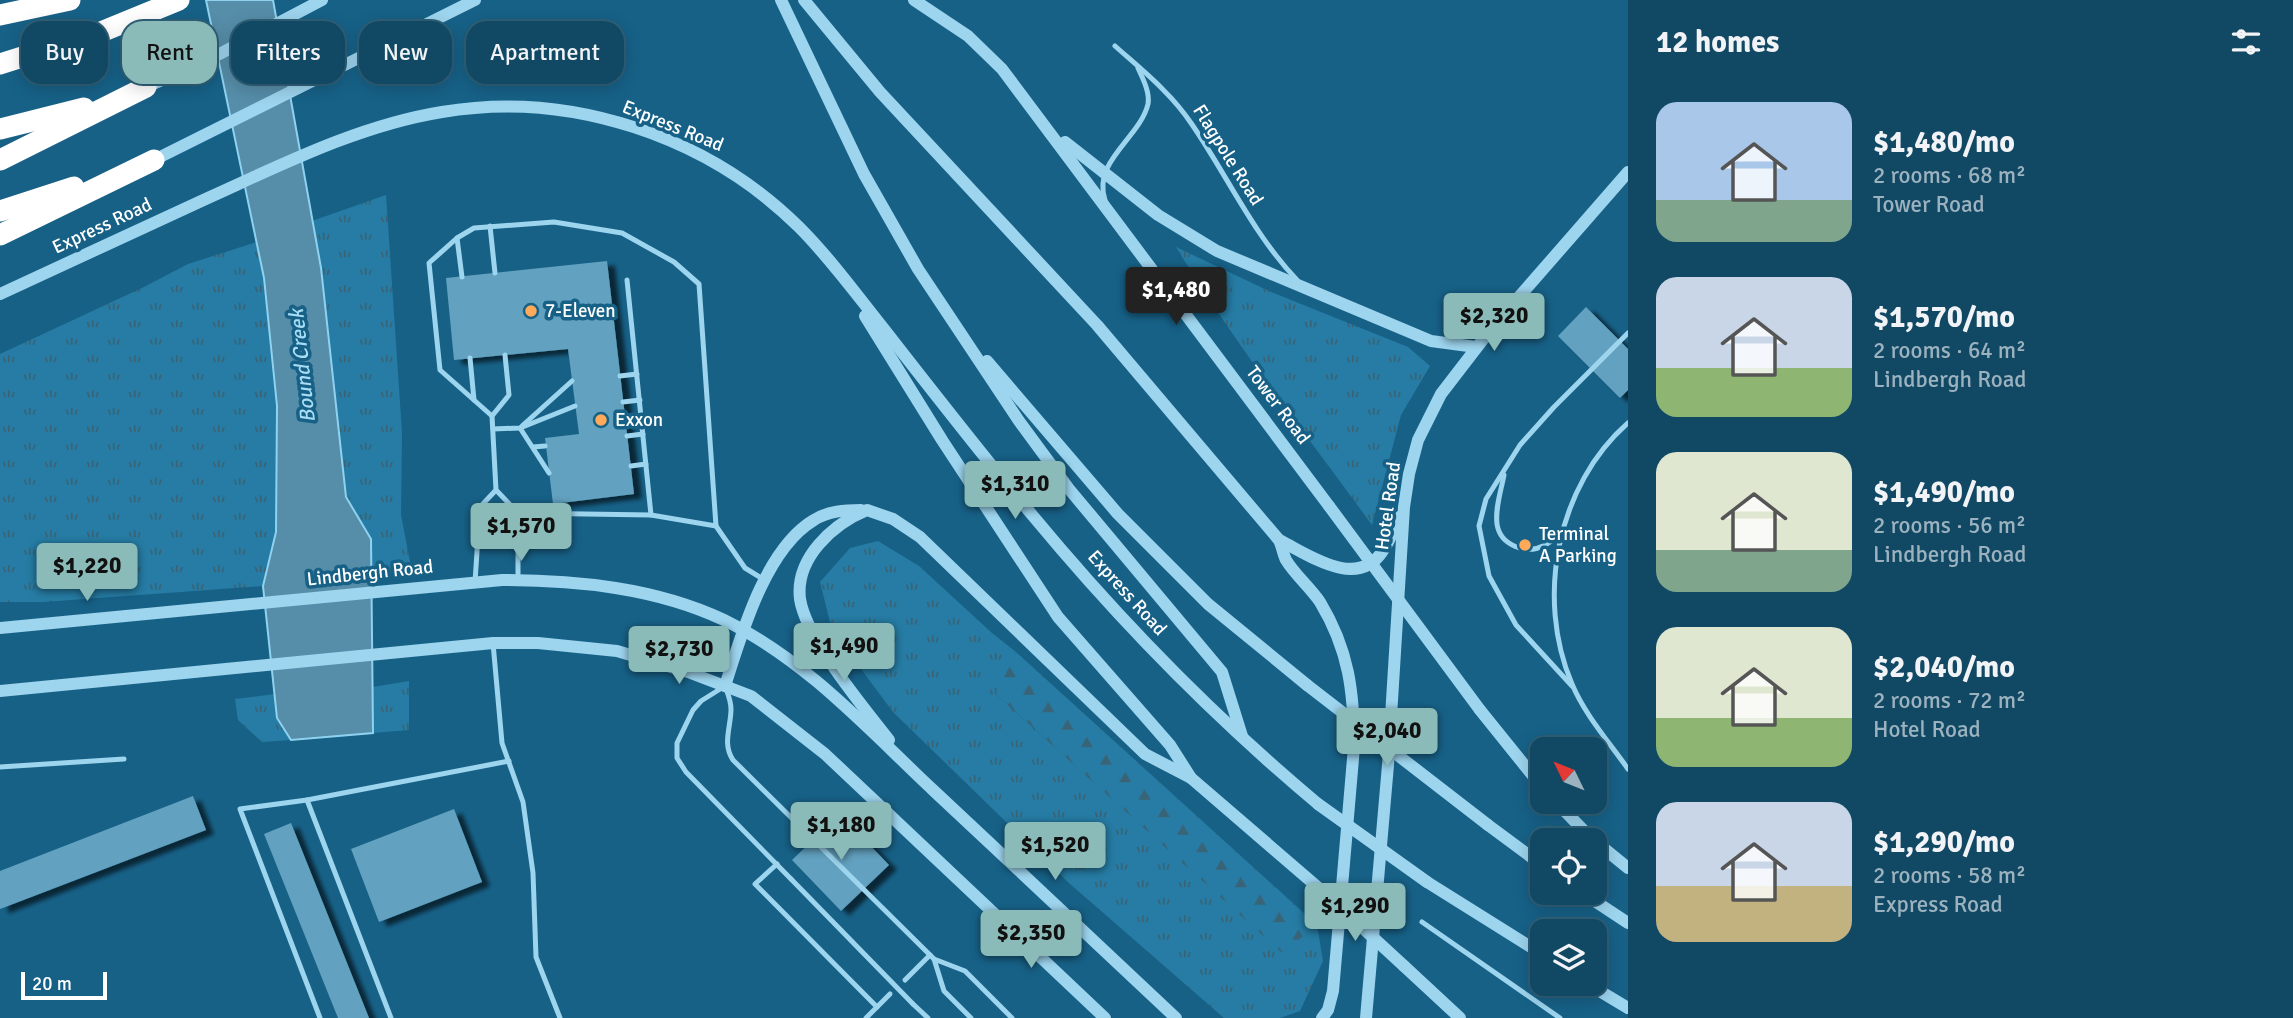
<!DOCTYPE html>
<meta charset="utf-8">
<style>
:root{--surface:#114965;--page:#1a506b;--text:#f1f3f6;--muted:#9cb2bf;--line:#306179;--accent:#8bbbb9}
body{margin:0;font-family:Signika,sans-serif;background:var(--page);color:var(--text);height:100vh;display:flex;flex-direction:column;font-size:26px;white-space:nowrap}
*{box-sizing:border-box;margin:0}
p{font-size:23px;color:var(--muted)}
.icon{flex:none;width:38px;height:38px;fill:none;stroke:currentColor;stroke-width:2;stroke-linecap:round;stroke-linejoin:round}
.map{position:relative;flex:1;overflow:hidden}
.details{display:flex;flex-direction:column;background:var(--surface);width:665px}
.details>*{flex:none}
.banner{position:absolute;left:21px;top:21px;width:665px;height:63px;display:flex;gap:14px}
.needle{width:46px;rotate:313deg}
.controls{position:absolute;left:1530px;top:737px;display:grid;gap:14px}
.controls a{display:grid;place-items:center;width:77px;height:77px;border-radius:14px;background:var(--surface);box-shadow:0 4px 18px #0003,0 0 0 2px var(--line);font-size:35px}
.scale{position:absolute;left:21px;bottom:18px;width:86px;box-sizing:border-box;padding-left:7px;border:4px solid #fff;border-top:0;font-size:19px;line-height:24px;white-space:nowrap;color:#fff;-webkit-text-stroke:5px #176187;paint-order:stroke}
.price{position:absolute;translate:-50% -60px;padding:0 16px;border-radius:7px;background:var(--accent);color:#111;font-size:23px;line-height:46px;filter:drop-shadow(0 2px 4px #0008)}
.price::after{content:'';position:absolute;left:50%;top:42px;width:21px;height:16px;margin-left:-10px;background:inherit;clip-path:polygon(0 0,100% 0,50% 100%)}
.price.selected{background:#222;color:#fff}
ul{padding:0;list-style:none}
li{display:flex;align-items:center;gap:21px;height:175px;padding:0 28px}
li span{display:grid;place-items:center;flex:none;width:196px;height:140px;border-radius:21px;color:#555}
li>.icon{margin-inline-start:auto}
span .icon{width:84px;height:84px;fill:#fffc;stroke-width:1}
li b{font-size:30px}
h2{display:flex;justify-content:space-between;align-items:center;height:84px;padding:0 28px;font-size:30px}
.chip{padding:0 24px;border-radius:21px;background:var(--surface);box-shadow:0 4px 18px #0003,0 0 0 2px var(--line);font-size:24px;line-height:63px}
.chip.selected{background:var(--accent);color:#111}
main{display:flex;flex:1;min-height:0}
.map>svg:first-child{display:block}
</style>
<main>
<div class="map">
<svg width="1628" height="1018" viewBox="0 0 1628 1018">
<defs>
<pattern id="grass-tufts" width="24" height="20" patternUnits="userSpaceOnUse" patternTransform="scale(1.75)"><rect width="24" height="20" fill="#267ca4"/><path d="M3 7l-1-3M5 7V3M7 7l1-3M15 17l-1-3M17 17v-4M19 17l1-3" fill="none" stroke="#396478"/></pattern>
<pattern id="forest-firs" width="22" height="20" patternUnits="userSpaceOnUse" patternTransform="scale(1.75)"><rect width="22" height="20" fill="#267ca4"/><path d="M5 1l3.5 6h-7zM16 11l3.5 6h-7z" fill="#396478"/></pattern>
<filter id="shadow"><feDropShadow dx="8" dy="4.5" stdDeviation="2" flood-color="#0009"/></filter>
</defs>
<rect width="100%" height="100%" fill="#176187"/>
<g fill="url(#grass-tufts)">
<path d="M 386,195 L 402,433 L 401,515 L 412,572 L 371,575 L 371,539 L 346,497 L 321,268 L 312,221 Z"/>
<path d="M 257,242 L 264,278 L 277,406 L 276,532 L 263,586 L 43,602 L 0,602 L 0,354 L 142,288 L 188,264 Z"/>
<path d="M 1176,247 L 1269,291 L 1408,347 L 1430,366 L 1401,415 L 1372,525 C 1305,433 1235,344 1176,247 Z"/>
<path d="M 878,541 L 919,566 L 992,633 L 1016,652 L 997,695 L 1282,952 L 1317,925 L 1323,961 L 1300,1011 L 1280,1018 L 1224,1018 L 1069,883 L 893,712 L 832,630 L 820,582 L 850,548 Z"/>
<path d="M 409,681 L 409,730 L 373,733 L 373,687 Z"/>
<path d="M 275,694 L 277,718 L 291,740 L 262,742 L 238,720 L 235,699 Z"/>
</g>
<path fill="url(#forest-firs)" d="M 1016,652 L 1317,925 L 1282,953 L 996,694 Z"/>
<path fill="#568da8" stroke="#8fd2f0" stroke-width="2" d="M 206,0 L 273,0 L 321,268 L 346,497 L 371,539 L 373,733 L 291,740 L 277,718 L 263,586 L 276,532 L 277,406 L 264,278 Z"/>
<g fill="#62a1bf" filter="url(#shadow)">
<path d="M 607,261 L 634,494 L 553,504 L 545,438 L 579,434 L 568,349 L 454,360 L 446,278 Z"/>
<path d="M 1586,307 L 1628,349 L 1628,390 L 1620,398 L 1558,336 Z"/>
<path d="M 193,796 L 206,830 L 0,909 L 0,871 Z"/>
<path d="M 454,809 L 482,882 L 379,922 L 351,849 Z"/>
<path d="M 840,814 L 889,865 L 841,911 L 792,860 Z"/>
<path d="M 291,823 L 369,1018 L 338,1018 L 264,834 Z"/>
</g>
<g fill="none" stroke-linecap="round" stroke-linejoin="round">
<g stroke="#9dd4ee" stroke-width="5">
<path d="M 1115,46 C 1142,70 1171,93 1191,123 C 1227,175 1253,234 1297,280"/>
<path d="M 1105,200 C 1092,161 1140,138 1148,104 C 1150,92 1143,79 1138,68"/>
<path d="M 490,226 L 495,273"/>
<path d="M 457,238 L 462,277"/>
<path d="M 627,280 L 651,515"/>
<path d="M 505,355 L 509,395 L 492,416 L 496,490 L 518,513 L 518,580"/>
<path d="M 470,358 L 474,400"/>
<path d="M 620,376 L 637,374"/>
<path d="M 623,402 L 640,400"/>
<path d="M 492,416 L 440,370 L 429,263 L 457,238 L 474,228 L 554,222 L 622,233 L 674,262 L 699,284 L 716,526 L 745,568 L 763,579"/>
<path d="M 1628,423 C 1557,485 1535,598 1572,684 C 1585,715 1609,742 1628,769"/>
<path d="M 522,426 L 572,381"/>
<path d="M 520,428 L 549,473"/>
<path d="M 493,429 L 520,428 L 575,406"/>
<path d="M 627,436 L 643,434"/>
<path d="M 533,447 L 545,446"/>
<path d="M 631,466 L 646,464"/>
<path d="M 1504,475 C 1501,491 1495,508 1497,524 C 1500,545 1526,555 1543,546 C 1550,543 1555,538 1561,533"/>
<path d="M 518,513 L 651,515 L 716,526"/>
<path d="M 475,582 L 480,507 L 496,490"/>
<path d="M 493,643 L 502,743 L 523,802 L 533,873 L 536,957 L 560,1018"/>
<path d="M 1572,686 L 1516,625 L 1489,576 L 1479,526 L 1486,499 L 1520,445 L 1554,407 L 1628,333"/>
<path d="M 0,767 L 124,759"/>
<path d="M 307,800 L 240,809 L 320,1018"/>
<path d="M 777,864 L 755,884 L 877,1007 L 866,1018"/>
<path d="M 791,879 L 686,772 L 677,758 L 677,743 L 693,710 L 701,701 L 725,686 C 728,694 731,701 731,709 C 731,727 722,744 733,760 L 930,955 L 934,959 L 944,991 L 971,1018"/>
<path d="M 1422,922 L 1560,1018"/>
<path d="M 934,959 L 965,971 L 1012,1018"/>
<path d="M 905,980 L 930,955"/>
<path d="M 913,1004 L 928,1018"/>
<path d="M 877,1007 L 890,994"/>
<path d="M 391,1018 L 307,800 L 509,761"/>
</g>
<g stroke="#9dd4ee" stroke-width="12">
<path d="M 781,0 L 864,174 L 918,269 L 1019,421 L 1069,489 L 1222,672 L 1242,736"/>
<path d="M 804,0 L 880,92 L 1097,325 L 1279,540 C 1282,546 1283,554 1286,560 C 1295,575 1310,587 1320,602 C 1349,650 1354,692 1354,747 L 1333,991 L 1328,1010 L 1322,1018"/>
<path d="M 914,0 L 968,36 L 1002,69 L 1329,506"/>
<path d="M 146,87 L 210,59 L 322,0"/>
<path d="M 1065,142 L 1158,215 L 1217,251 L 1431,341 L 1476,347"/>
<path d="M 154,160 L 475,0"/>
<path d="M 0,294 C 70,262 140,229 210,197 C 285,163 361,125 442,112 C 570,90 707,136 799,227 C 830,258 856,294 884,329 C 933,392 982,455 1033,516 C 1120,621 1214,717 1318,804"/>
<path d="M 865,316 L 942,440 L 1058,617 L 1170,745 L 1191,778"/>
<path d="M 987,361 L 1118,514 L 1208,604 L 1307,685"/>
<path d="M 1279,540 C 1308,554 1356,590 1382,552 C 1390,541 1394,529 1399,517"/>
<path d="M 0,628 L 502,580 C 577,580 656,588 724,620 C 805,659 868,729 933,790 C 1014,866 1095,941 1176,1018"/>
<path d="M 725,686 C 741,636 765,549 814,520 C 828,511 845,510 861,510"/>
<path d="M 0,691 L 493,643 L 538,643 L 617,651 L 688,672 L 751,696 L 825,754 L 1105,1018"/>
<path d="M 1480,710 L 1542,787"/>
<path d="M 889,740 C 864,708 806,639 800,599 C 795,558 833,524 867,510 L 893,519 L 920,537 L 1145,754 L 1191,778 L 1328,896"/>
<path d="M 1556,802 L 1590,837 L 1628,868"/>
<path d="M 1488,825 L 1542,865"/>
<path d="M 1427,882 L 1542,954"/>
<path d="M 1581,892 L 1628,923"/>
<path d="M 1404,966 L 1460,1018"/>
<path d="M 1588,984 L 1628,1008"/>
<path d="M 1366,1018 L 1388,765 L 1404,507 L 1409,474 L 1418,440 L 1441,394 L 1491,329 L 1628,172"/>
</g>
<g stroke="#fff" stroke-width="21">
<path d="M 0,15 L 70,0"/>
<path d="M 0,64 L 101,32 L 179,0"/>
<path d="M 0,129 L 84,108"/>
<path d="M 0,160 L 146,87"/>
<path d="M 0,211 L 74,187"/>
<path d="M 0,235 L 154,160"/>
</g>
<path stroke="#9dd4ee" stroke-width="5" d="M 791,879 L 913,1004"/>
<g stroke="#9dd4ee" stroke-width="12">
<path d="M 1329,506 L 1480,710"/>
<path d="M 1307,685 L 1488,825"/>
<path d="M 1318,804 L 1427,882"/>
<path d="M 1328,896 L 1404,966"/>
</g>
</g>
<g fill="#ffaa5a" stroke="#176187" stroke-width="2.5">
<circle cx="531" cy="311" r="7"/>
<circle cx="601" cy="420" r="7"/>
<circle cx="1525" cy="545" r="7"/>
</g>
<g text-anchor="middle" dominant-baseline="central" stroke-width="7" stroke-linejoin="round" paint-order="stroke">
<g font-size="19" fill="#fff" stroke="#176187">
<text transform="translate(673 126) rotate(22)">Express Road</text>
<text transform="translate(1228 155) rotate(58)">Flagpole Road</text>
<text transform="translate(102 226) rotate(-25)">Express Road</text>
<text transform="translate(1278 405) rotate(53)">Tower Road</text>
<text transform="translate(1388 506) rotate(-82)">Hotel Road</text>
<text transform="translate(370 573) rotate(-6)">Lindbergh Road</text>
<text transform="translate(1127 593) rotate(48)">Express Road</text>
</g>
<g font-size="19" fill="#fff" stroke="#176187" text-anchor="start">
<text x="545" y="311">7-Eleven</text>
<text x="615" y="420">Exxon</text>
<text x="1539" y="534">Terminal<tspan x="1539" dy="22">A Parking</tspan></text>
</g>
<g font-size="21" font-style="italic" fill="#a8ddf5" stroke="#176187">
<text transform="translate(302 366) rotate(-96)">Bound Creek</text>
</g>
</g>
</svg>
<div class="controls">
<a><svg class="needle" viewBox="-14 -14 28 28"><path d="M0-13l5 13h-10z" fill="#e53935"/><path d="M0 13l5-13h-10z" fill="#9cb2bf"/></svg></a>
<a><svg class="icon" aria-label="locate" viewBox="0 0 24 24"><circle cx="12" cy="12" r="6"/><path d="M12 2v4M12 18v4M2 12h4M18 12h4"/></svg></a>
<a><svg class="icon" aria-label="layers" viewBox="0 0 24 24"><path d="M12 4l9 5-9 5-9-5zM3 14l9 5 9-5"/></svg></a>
</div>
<div class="scale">20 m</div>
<b class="price selected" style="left:1176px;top:327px">$1,480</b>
<b class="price" style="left:1494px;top:353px">$2,320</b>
<b class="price" style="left:1015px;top:521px">$1,310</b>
<b class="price" style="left:521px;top:563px">$1,570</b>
<b class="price" style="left:87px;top:603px">$1,220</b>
<b class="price" style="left:844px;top:683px">$1,490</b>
<b class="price" style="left:679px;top:686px">$2,730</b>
<b class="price" style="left:1387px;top:768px">$2,040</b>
<b class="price" style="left:841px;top:862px">$1,180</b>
<b class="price" style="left:1055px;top:882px">$1,520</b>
<b class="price" style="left:1355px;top:943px">$1,290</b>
<b class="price" style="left:1031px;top:970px">$2,350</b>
<div class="banner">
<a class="chip">Buy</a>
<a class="chip selected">Rent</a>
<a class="chip">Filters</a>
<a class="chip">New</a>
<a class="chip">Apartment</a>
</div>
</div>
<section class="details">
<h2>12 homes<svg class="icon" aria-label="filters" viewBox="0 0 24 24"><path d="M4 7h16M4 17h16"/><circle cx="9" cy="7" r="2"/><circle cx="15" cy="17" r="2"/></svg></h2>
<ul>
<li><span style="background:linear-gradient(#a9c7e8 70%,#7fa58c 0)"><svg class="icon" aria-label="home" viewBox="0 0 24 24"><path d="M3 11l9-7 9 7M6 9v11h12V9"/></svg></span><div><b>$1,480/mo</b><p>2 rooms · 68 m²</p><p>Tower Road</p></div></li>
<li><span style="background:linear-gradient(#c9d6e8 65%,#8fb573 0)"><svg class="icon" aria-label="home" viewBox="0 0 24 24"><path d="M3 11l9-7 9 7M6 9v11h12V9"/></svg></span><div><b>$1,570/mo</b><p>2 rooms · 64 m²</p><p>Lindbergh Road</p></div></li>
<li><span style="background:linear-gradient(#dfe7d0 70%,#7fa58c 0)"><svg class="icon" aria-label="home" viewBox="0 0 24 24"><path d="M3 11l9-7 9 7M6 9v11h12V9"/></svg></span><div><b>$1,490/mo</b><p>2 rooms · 56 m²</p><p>Lindbergh Road</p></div></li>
<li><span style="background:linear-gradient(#dfe7d0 65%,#8fb573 0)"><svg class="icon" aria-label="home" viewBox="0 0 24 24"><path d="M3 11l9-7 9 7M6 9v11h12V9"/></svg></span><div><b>$2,040/mo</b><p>2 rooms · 72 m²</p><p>Hotel Road</p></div></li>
<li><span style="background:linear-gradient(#c9d6e8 60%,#c2b280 0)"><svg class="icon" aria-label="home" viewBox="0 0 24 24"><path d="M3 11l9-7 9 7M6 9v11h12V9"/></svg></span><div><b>$1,290/mo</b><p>2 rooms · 58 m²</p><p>Express Road</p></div></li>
</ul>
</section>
</main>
